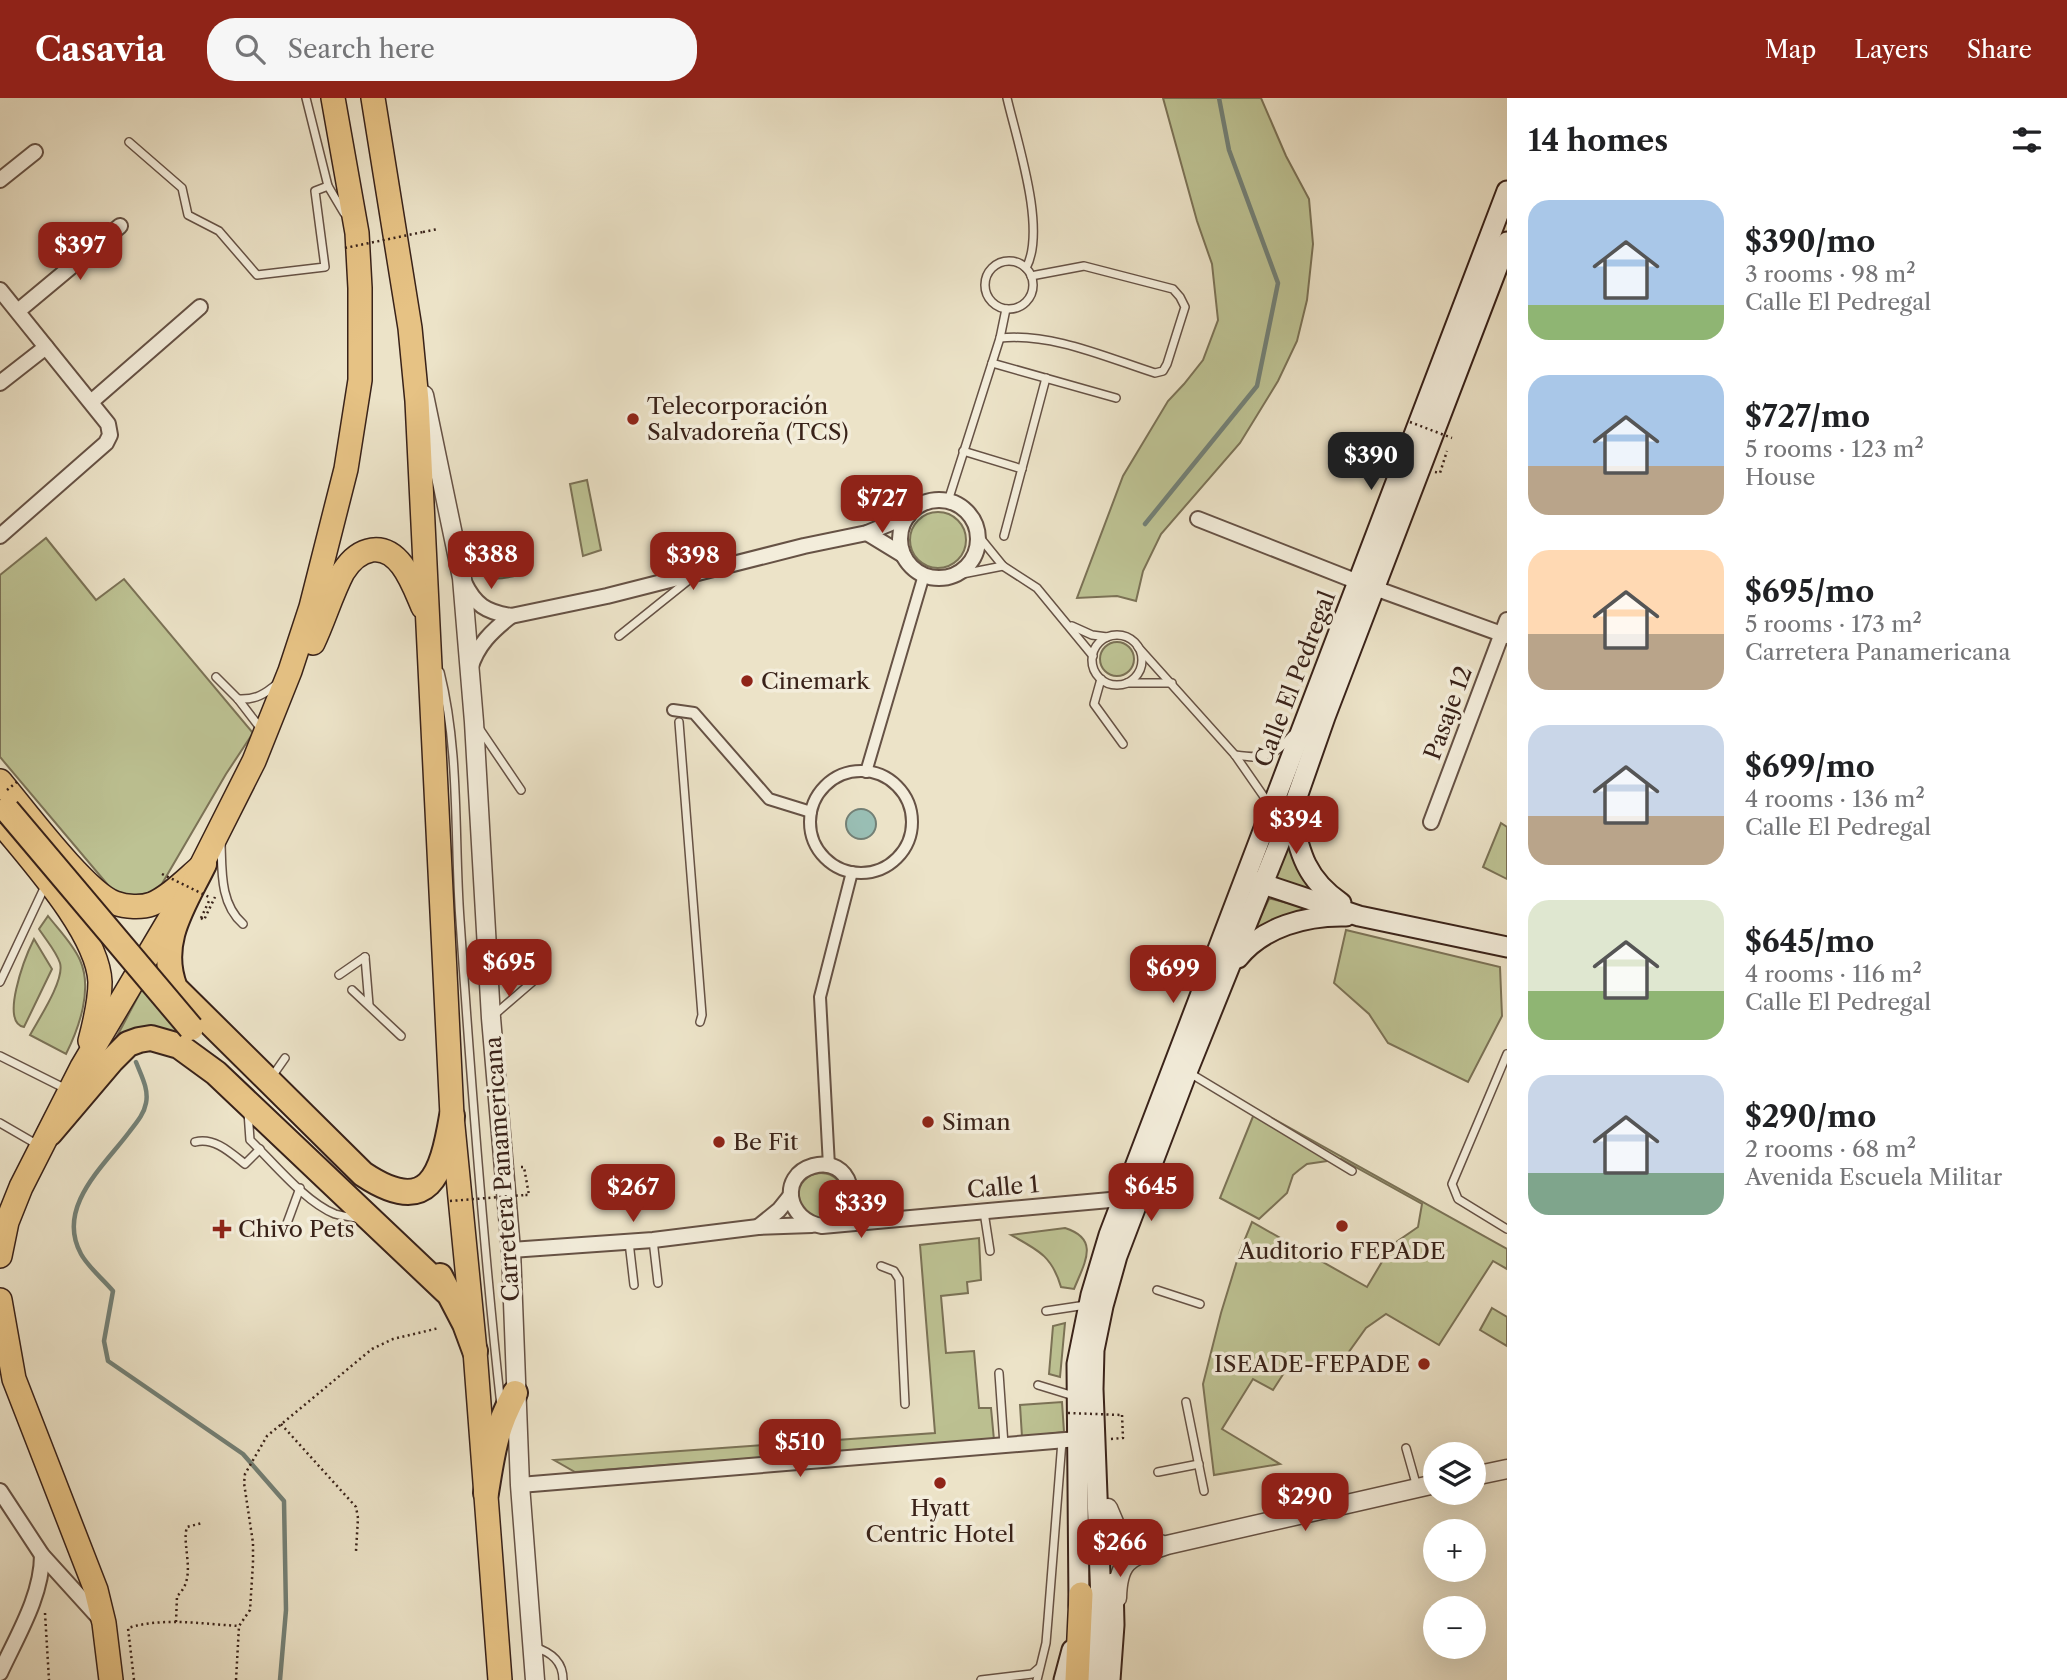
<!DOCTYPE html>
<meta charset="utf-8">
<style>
:root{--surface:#fff;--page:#f6f6f6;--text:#202124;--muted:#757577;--accent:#8f2418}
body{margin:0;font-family:"Libre Caslon Text",serif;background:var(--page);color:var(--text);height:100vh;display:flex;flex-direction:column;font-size:26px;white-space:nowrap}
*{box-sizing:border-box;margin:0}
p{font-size:23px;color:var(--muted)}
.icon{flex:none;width:38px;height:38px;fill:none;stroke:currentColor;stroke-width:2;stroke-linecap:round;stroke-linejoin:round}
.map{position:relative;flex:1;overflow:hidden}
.panel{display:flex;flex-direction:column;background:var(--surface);width:560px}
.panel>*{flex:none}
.controls{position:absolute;left:1423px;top:1344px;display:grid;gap:14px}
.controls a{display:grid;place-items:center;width:63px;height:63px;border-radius:50%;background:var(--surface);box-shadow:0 7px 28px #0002;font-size:35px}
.price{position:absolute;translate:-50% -60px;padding:0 16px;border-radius:14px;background:var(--accent);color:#fff;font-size:23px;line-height:46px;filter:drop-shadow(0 2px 4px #0008)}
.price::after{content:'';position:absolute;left:50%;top:42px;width:21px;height:16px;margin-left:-10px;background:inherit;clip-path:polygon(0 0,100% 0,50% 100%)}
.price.current{background:#222;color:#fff}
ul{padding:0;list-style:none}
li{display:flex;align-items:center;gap:21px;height:175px;padding:0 21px}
li span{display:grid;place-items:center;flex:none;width:196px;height:140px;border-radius:21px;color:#555}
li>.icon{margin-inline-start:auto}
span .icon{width:84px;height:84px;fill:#fffc;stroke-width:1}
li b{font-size:30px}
h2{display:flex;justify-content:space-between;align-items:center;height:84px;padding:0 21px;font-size:30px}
header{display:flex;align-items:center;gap:42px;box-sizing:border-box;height:98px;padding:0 35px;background:var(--accent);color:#fff}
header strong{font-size:33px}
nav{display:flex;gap:38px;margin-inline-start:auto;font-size:24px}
.search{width:490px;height:63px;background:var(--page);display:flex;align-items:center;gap:18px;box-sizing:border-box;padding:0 24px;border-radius:28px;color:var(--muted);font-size:26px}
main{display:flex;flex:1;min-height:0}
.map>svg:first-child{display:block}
</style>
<header>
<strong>Casavia</strong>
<div class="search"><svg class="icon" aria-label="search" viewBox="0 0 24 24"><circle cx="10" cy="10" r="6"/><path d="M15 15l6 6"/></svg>Search here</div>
<nav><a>Map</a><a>Layers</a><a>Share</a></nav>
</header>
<main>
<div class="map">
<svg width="1507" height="1582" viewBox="0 0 1507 1582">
<rect width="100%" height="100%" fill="#ece3c8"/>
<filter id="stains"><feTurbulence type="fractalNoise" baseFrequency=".00286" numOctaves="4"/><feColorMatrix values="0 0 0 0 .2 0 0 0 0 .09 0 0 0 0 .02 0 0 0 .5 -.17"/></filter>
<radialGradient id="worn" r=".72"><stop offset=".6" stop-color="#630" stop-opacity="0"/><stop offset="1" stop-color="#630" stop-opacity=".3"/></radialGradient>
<g fill="#bdc293" stroke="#7b7256" stroke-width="2">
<path d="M 1163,0 L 1261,0 L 1286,58 L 1309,101 L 1313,146 L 1307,202 L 1297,243 L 1278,283 L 1240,345 L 1161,436 L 1143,473 L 1136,503 L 1117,498 L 1077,500 L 1123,378 L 1168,303 L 1184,286 L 1203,262 L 1218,222 L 1212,166 L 1197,123 Z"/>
<path d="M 587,382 L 601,452 L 583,458 L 570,386 Z"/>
<circle cx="938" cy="442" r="28"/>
<path d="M 46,440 L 96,502 L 124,481 L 253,635 L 226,676 L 156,796 L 137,800 L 113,793 L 0,659 L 0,477 Z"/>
<path d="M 513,446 L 519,477 C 495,483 477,485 470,456 Z"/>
<circle cx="1117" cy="561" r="17"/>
<path d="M 1501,725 L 1507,729 L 1507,781 L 1483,769 Z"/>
<path d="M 1287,746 L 1300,775 L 1320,800 L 1273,782 Z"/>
<path d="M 1269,801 L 1272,801 L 1315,812 L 1253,834 Z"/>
<path d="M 48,818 C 59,832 73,846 80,862 C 93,891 79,930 66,956 L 30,937 C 38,922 65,882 60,865 C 56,853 46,842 39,831 Z"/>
<path d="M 1346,832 L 1500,869 L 1502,918 L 1468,984 L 1388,945 L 1369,916 L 1334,885 Z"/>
<path d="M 34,841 L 52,871 L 24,929 C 0,925 24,861 34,841 Z"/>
<path d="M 142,891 L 198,950 L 115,942 Z"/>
<path d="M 1256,1011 L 1507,1151 L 1507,1171 L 1493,1163 L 1439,1247 L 1386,1216 L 1366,1230 L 1338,1269 L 1322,1258 L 1311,1270 L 1298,1270 L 1291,1264 L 1273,1292 L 1253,1281 L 1222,1331 L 1280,1366 L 1214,1377 L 1203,1286 L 1221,1215 L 1240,1153 L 1252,1124 L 1367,1189 L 1392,1147 L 1418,1129 L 1422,1106 L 1341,1061 L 1307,1066 L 1299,1072 L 1293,1077 L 1287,1095 L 1259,1121 L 1220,1100 Z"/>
<circle cx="821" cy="1098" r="23"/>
<path d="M 1065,1130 C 1100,1141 1085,1164 1074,1191 L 1061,1189 C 1052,1158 1038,1152 1011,1137 Z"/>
<path d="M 979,1140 L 981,1182 L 967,1184 L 968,1195 L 941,1198 L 946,1255 L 974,1253 L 979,1310 L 991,1310 L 994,1342 L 575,1374 L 554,1362 L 935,1335 L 920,1147 Z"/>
<path d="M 1492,1210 L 1507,1219 L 1507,1248 L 1480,1232 Z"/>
<path d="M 1065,1225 L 1060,1279 L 1049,1276 L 1053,1228 Z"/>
<path d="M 1062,1304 L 1064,1334 L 1022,1339 L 1020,1307 Z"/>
</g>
<circle fill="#99beb4" stroke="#738076" stroke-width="2" cx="861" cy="726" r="15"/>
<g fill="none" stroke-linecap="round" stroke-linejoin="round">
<g stroke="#738076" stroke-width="4.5">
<path d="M 1145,426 L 1257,288 L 1278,185 L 1229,52 L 1219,0"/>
<path d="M 136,964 C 141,977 149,991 146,1005 C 144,1016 137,1024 130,1033 C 105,1067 55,1109 81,1156 C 88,1169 103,1181 113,1193 L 104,1243 L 108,1263 L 243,1356 L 284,1403 L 286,1512 L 280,1582"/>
</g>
<g stroke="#665245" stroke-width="10">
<g id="service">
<path d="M 306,0 L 328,88 L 344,115"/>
<path d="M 1007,0 C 1017,43 1047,132 1026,170"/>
<path d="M 129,44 L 182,90 L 188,117 L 219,133 L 257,177 L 325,169 L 315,93 L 328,88"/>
<circle cx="1009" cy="187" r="24"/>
<path d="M 1000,240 C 1053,235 1105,259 1155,275 L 1163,273 L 1167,266 L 1185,209 L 1180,199 L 1173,191 L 1084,168 L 1031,178"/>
<path d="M 992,265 L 1116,300"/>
<path d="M 963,353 L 1022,371"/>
<path d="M 948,403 L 1000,240 L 1006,211"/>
<path d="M 977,436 L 1003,468 L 1037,490 L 1093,558"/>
<path d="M 1004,438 L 1046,280"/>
<path d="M 952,478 L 1003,468"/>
<path d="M 1072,528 L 1092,537 L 1107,539"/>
<circle cx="1117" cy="562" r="25"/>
<path d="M 619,538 L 690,481"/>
<path d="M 1138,549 L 1235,657 L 1269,706"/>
<path d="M 440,574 C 460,654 454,740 460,822 C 471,984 483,1146 501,1308"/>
<path d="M 216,579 L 238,601 L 261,631"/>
<path d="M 1101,581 L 1094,606 L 1123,646"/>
<path d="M 1127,585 L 1172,585"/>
<path d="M 238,601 C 256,602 265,596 278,585"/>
<path d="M 679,624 L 702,917 L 700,924"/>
<path d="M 479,630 L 521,692"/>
<path d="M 1235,657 C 1263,661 1273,661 1292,637"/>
<path d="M 221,745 C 222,773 220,806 243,826"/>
<path d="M 365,859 L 369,907"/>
<path d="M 339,877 L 365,859"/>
<path d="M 0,884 L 46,786"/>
<path d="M 352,892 L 401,938"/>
<path d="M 494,917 L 538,879"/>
<path d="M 1507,956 L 1452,1086 L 1458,1101 L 1507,1131"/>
<path d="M 0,958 L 66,991"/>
<path d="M 1188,974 L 1352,1073"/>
<path d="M 271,980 L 285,960"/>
<path d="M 248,1014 L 250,1042 C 273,1064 305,1104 335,1116 C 342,1118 350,1119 357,1120"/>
<path d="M 0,1025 L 38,1047"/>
<path d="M 195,1044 C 214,1039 230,1054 245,1066 L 260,1051"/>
<path d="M 984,1114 L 990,1153"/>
<path d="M 286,1128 L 300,1090"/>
<path d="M 653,1142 L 658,1185"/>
<path d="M 629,1144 L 634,1187"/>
<path d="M 881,1168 L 894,1173 L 899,1181 L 905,1306"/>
<path d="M 1157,1192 L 1200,1206"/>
<path d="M 1046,1213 L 1086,1207"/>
<path d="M 999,1275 L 1004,1347"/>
<path d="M 1038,1287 L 1077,1299"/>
<path d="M 1186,1304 L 1204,1393"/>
<path d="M 1406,1350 L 1417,1389"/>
<path d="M 1158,1374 L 1199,1366"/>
<path d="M 534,1549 C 551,1554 563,1563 563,1582"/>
<path d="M 981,1582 L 1032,1576 L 1039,1570"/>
<path d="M 1037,1582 L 1046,1545 L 1048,1521 L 1062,1343"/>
</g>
</g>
<g stroke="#665245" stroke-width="14">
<g id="pedestrian">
<path d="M 673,612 L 694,615 L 769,701 L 811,714"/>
<circle cx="861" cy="724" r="51"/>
<path d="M 866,674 L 924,477"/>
<path d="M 829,1068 L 820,899 L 852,774"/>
</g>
</g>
<g stroke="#665245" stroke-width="18">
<g id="minor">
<path d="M 0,82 L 35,54"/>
<path d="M 0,192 L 108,326 L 110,337 L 106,345 L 0,438"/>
<path d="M 18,213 L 120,128"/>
<path d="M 0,285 L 46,249"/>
<path d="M 91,304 L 200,209"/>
<circle cx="939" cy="441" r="39"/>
<path d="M 1198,421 L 1358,484 L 1507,538"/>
<path d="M 867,435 L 903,457"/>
<path d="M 464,484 C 475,507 486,514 511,518 L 607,498 L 804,448 L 867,435 L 908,418"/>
<path d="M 470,571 C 477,547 492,533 511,518"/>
<path d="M 1431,724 L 1507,522"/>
<path d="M 852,1096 L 867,1113 L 884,1120"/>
<path d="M 831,1126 C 866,1108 850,1057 813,1068 C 778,1078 787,1123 822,1128 L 1121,1101"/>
<path d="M 758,1129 L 779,1112 L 791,1097"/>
<path d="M 511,1152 L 653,1142 L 758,1129 L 812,1127"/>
<path d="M 520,1387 L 1078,1341"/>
<path d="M 0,1393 L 42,1457 L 100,1521"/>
<path d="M 0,1575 C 17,1538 42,1498 42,1457"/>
</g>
</g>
<g stroke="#665245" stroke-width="21">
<g id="tertiary">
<path d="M 424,297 L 462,480 L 474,624 L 491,920 L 511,1152 L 520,1387 L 535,1582"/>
<path d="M 1474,1378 L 1507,1371"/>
<path d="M 1108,1410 L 1119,1436 L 1139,1445 L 1160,1446"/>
<path d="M 1117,1500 C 1118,1458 1133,1459 1167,1447 L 1435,1386"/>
</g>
</g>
<g stroke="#392219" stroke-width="23">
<g id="secondary">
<path d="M 1291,716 C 1300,756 1306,781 1341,805"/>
<path d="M 1251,782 L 1359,818 L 1507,849"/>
<path d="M 1238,860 C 1263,829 1306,817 1346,818"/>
<path d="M 1079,1508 L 1077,1266 L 1091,1197 L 1109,1137 L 1507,93"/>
<path d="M 1064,1582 L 1072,1552"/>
<path d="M 1097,1582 L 1101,1503 L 1093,1291 L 1094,1252 L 1103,1208 L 1117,1158 L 1187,974 L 1291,716 L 1325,619 L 1507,144"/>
<path d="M 1110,1582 L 1114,1527 L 1113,1485"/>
</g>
</g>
<g stroke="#392219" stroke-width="26">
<g id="primary">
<path d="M 373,0 L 410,230 L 417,303 L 452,1018 L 475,1253 L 500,1582"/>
<path d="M 313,545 C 324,522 331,497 343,474 C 350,463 359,454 372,452 C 401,448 414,489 423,509"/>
<path d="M 0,683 C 23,710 85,794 115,805 C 126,809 141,810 152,806 C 171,798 188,779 204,766"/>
<path d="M 0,724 C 30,761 98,835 100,884 C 100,903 95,924 90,943"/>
<path d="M 195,780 L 254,663 L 290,573 L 311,509 L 346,371 L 360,282 L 360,190 L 357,135 L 333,0"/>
<path d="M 0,1158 L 7,1124 L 21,1089 L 82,969 L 175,812"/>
<path d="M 0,1202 L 14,1281 L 96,1492 L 104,1525 L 111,1582"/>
<path d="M 1077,1582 L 1081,1496"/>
</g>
</g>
<g stroke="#392219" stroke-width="28">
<g id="trunk">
<path d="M 204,766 C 184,807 157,844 175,890 L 363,1076 C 429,1120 442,1077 452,1018"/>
<path d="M 50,1035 L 112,962 L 128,946 L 139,942 L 151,940 L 179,948 L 216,975 L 446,1193"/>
<path d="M 440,1178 L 465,1226 L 475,1253"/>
<path d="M 486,1395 C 492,1356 496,1329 515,1295"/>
</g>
</g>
<g stroke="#392219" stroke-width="2.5" stroke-dasharray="2 3.5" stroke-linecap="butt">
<path d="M 423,134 L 438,131"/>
<path d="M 1435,374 L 1440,375 L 1447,353"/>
<path d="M 201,820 L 204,822 L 215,799"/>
<path d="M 201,820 L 209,803"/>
<path d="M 521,1069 L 524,1069 L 529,1097 L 525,1097"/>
<path d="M 281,1326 L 356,1409 L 358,1420 L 356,1453"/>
<path d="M 1111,1341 L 1123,1340 L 1122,1317"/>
<path d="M 45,1515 L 49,1582"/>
<path d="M 176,1524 L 177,1498 C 198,1480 181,1448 187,1429 L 202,1425"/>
<path d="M 134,1582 L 128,1530 C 163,1519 203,1526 239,1528"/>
<path d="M 236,1582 L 239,1528 L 250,1512 L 253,1465 L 253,1445 L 244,1385 L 245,1376 L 267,1338 L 372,1251 L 393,1241 L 439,1230"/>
</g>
<use href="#service" stroke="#f3eddb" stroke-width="7"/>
<use href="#pedestrian" stroke="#f3eddb" stroke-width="10"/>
<use href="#minor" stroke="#f3eddb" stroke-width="14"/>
<use href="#tertiary" stroke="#f3eddb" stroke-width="18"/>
<use href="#secondary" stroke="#f3eddb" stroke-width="19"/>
<use href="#primary" stroke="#e6c284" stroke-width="23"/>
<use href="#trunk" stroke="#e6c284" stroke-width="24"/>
<g stroke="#392219" stroke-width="28" stroke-linecap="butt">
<path id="trunk-bridge" d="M 7,712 L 191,930"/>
</g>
<g stroke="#392219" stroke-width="2.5" stroke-dasharray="2 3.5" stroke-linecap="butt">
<path d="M 345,150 L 423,134"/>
<path d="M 1410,324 L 1452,340"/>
<path d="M 7,692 L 18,683"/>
<path d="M 162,776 L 211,800"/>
<path d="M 450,1103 L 525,1097"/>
<path d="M 1068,1315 L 1122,1317"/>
</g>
<use href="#trunk-bridge" stroke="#e6c284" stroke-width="24"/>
</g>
<g fill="#8f2418" stroke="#f3eddb" stroke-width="2.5">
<circle cx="633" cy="321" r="7"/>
<circle cx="747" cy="583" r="7"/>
<circle cx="928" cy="1024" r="7"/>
<circle cx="719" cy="1044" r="7"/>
<circle cx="1342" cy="1128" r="7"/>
<path d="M218.5 1120.5h7v7h7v7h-7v7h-7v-7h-7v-7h7z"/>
<circle cx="1424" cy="1266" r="7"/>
<circle cx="940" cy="1385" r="7"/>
</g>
<g text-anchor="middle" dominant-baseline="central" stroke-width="7" stroke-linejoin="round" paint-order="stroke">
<g font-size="23" fill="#392219" stroke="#f3eddb" text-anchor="start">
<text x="647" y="308">Telecorporación<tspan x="647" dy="26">Salvadoreña (TCS)</tspan></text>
<text x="761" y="583">Cinemark</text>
<text x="942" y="1024">Siman</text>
<text x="733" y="1044">Be Fit</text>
<text x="238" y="1131">Chivo Pets</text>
<text x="1342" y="1153" text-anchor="middle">Auditorio FEPADE</text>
<text x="1410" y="1266" text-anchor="end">ISEADE-FEPADE</text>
<text x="940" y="1410" text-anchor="middle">Hyatt<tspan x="940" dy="26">Centric Hotel</tspan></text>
</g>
<g font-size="23" fill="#392219" stroke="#f3eddb">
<text transform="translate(1295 581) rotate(-69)">Calle El Pedregal</text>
<text transform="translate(1448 615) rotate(-70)">Pasaje 12</text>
<text transform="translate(502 1071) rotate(-94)">Carretera Panamericana</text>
<text transform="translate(1003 1089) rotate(-5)">Calle 1</text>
</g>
</g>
<rect width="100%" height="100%" filter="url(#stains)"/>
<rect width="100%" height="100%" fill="url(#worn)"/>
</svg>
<div class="controls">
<a><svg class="icon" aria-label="layers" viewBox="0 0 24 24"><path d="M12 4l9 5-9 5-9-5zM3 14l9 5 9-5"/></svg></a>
<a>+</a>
<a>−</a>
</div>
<b class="price" style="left:80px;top:184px">$397</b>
<b class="price current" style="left:1371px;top:394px">$390</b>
<b class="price" style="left:882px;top:437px">$727</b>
<b class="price" style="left:491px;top:493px">$388</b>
<b class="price" style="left:693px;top:494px">$398</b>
<b class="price" style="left:1296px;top:758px">$394</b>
<b class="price" style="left:509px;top:901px">$695</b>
<b class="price" style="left:1173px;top:907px">$699</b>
<b class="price" style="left:1151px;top:1125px">$645</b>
<b class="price" style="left:633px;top:1126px">$267</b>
<b class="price" style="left:861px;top:1142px">$339</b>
<b class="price" style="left:800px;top:1381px">$510</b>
<b class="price" style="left:1305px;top:1435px">$290</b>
<b class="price" style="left:1120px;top:1481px">$266</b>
</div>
<section class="panel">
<h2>14 homes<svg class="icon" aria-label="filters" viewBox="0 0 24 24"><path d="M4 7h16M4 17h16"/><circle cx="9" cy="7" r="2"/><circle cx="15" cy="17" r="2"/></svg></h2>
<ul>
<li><span style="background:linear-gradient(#a9c7e8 75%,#8fb573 0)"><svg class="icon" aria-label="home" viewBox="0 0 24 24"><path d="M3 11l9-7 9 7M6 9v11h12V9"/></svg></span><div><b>$390/mo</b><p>3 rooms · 98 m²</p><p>Calle El Pedregal</p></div></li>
<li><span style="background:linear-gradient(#a9c7e8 65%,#b9a48a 0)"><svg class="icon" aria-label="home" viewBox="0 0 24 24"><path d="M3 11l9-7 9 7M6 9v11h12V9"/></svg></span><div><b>$727/mo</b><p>5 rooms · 123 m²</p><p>House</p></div></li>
<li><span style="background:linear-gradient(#ffd9b3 60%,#b9a48a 0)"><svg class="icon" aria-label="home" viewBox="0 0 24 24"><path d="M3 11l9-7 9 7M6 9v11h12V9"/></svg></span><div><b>$695/mo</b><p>5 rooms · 173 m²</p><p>Carretera Panamericana</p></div></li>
<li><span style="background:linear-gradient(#c9d6e8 65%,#b9a48a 0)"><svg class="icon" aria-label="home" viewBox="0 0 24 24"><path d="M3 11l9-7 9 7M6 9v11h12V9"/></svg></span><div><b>$699/mo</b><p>4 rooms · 136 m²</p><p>Calle El Pedregal</p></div></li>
<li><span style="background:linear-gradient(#dfe7d0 65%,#8fb573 0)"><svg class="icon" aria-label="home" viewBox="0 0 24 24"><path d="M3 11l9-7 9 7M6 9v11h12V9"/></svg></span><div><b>$645/mo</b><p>4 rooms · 116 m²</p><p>Calle El Pedregal</p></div></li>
<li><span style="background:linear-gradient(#c9d6e8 70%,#7fa58c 0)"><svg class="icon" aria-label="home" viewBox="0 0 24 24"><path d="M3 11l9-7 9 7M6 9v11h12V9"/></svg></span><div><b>$290/mo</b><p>2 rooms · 68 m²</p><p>Avenida Escuela Militar</p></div></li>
</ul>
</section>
</main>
